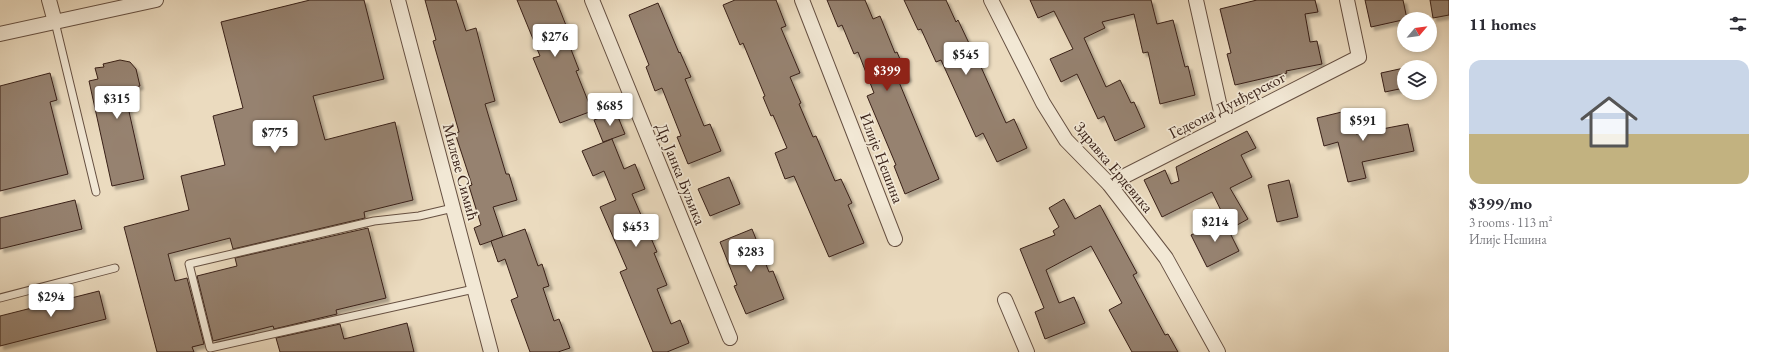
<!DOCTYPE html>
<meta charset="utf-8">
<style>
:root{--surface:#fff;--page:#f2f2f3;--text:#2b2b33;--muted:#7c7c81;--accent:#8f2418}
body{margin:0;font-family:"EB Garamond",serif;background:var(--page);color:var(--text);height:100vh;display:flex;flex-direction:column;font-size:15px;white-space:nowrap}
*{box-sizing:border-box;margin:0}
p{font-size:13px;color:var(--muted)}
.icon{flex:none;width:22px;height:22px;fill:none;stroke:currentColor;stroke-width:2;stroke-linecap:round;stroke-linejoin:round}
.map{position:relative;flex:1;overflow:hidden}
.panel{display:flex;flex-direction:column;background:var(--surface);width:320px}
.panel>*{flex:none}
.needle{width:26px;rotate:61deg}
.buttons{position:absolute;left:1397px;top:12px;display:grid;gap:8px}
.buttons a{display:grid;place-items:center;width:40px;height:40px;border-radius:50%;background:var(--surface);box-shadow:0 2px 6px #0003;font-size:20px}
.price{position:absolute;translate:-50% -34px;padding:0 9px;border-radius:4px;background:#fff;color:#222;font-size:13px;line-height:26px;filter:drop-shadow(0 1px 2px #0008)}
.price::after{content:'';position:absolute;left:50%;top:24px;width:12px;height:9px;margin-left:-6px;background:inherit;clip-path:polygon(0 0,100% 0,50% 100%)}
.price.on{background:var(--accent);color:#fff}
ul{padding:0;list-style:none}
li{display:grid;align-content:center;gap:8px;height:212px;padding:0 20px}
li span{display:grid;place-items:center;height:124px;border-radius:12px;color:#555}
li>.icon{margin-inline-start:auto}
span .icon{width:72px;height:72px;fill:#fffc;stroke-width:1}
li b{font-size:17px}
h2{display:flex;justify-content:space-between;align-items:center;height:48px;padding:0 20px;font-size:17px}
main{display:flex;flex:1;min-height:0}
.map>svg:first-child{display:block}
</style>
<main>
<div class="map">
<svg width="1449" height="352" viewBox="0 0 1449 352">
<defs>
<filter id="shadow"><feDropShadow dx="3.5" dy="3.5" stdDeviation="1" flood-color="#0004"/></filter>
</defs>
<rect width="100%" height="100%" fill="#ebdbbf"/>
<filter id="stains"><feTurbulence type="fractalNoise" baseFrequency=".005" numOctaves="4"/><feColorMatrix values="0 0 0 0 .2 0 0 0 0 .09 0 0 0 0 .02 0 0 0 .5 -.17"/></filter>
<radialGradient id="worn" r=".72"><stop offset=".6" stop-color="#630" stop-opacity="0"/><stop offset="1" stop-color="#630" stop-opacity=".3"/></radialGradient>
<g fill="#96826f" stroke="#392118" filter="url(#shadow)">
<path d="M 310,0 L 364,0 L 384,79 L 313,96 L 325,140 L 395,122 L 413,200 L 364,212 L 365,218 L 233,249 L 230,238 L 168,254 L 175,281 L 187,278 L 204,344 L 192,347 L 194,352 L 157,352 L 124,227 L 189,210 L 181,176 L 225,165 L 213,116 L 243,108 L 221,22 Z"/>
<path d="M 425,0 L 456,0 L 466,31 L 476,28 L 495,101 L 485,104 L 506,174 L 509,174 L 517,200 L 493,207 L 503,237 L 480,245 L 474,228 L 481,225 L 469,186 L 472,185 L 455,133 L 459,132 L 433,41 L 436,40 Z"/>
<path d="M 517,0 L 556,0 L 571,38 L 567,39 L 579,70 L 576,71 L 592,111 L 560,123 L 533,58 L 540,56 Z"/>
<path d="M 735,0 L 776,0 L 786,26 L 781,28 L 800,73 L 790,77 L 801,103 L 799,104 L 813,137 L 816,136 L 835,181 L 841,179 L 852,203 L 848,205 L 864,243 L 829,257 L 794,176 L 785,179 L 775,153 L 787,148 L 773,115 L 771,116 L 763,97 L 765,96 L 743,43 L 740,45 L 723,5 Z"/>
<path d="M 827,0 L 865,0 L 873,19 L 880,16 L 895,53 L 897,52 L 908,78 L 899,82 L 939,179 L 905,194 L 894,166 L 896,165 L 867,96 L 874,93 L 858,52 L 854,54 L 842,25 L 838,27 Z"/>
<path d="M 904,0 L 946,0 L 956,22 L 958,20 L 976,58 L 977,58 L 1006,123 L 1014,119 L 1027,148 L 997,162 L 983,133 L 976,137 L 941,60 L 936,62 L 921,29 L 918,30 Z"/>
<path d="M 1030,0 L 1151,0 L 1157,24 L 1173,20 L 1185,67 L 1188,66 L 1195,95 L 1160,104 L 1148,52 L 1143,53 L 1134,14 L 1102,22 L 1105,28 L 1084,38 L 1106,87 L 1120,80 L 1131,103 L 1134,102 L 1145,127 L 1115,141 L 1104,116 L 1098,119 L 1077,74 L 1061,82 L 1050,59 L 1073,49 L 1054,11 L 1038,18 Z"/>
<path d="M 1257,0 L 1315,0 L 1318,12 L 1305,14 L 1310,42 L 1317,41 L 1322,64 L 1286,71 L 1287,73 L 1235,85 L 1227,54 L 1231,53 L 1220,9 Z"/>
<path d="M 1365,0 L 1403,0 L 1407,19 L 1371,27 Z"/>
<path d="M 1430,0 L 1449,0 L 1449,15 L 1433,18 Z"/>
<path d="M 658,3 L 679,53 L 680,52 L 691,77 L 685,79 L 704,126 L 710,124 L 721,151 L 688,164 L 677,137 L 681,136 L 662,88 L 655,91 L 646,67 L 649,65 L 629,15 Z"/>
<path d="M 120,60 L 130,62 L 136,69 L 140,86 L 124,89 L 144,179 L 112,186 L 89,81 L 98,79 L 95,68 L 104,67 L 103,64 Z"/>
<path d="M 1404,68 L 1404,88 L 1385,92 L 1381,73 Z"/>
<path d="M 50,73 L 57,100 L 50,102 L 68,174 L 0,191 L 0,86 Z"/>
<path d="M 1350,110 L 1356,134 L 1408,124 L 1414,151 L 1362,162 L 1366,178 L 1348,182 L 1338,142 L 1324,146 L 1317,118 Z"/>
<path d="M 616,112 L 625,134 L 603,142 L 594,120 Z"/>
<path d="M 1247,131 L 1256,148 L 1241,155 L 1252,177 L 1230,188 L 1248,219 L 1230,229 L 1212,192 L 1162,217 L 1144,180 L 1165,170 L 1171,184 L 1179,181 L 1176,167 Z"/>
<path d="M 612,139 L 624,169 L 635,164 L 645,189 L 632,194 L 657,252 L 654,253 L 667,285 L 657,289 L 671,324 L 680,320 L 689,343 L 667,352 L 653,352 L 620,272 L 627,269 L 600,207 L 616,200 L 604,171 L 593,176 L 582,151 Z"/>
<path d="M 729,177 L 740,204 L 710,216 L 698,189 Z"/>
<path d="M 1289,180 L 1298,217 L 1277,222 L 1268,185 Z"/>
<path d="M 1064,199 L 1075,219 L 1100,205 L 1137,273 L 1133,275 L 1165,335 L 1168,334 L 1178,352 L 1132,352 L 1109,310 L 1122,303 L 1091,246 L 1046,270 L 1059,303 L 1074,297 L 1085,323 L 1045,339 L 1035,312 L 1044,308 L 1020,249 L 1055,235 L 1053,231 L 1059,227 L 1049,208 Z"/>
<path d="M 75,200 L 82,229 L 0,249 L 0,218 Z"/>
<path d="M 1223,219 L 1239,251 L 1207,267 L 1191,235 Z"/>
<path d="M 368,228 L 386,298 L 336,310 L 337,314 L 274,329 L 273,326 L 213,341 L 197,276 L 237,266 L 235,258 Z"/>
<path d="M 525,229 L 538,266 L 542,264 L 549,286 L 543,288 L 554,321 L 559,319 L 570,348 L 558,352 L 530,352 L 511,300 L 518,297 L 505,259 L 498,262 L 491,241 Z"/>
<path d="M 752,229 L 769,272 L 773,271 L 784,299 L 746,314 L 734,286 L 737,285 L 720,242 Z"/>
<path d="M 99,291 L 106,319 L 0,346 L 0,316 Z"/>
<path d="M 407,323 L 414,352 L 280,352 L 276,338 L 340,324 L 344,339 Z"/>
</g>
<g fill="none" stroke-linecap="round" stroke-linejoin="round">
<g stroke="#665042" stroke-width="9">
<g id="service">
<path d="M 55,22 L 96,192"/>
<path d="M 453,208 L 419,216 L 374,221 L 189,264 L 210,348 L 474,289"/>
<path d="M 0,298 L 115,268"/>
</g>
</g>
<g stroke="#665042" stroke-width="16">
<g id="minor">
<path d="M 49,0 L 55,22"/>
<path d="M 398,0 L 491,352"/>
<path d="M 592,0 L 730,338"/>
<path d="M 802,0 L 895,239"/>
<path d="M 991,0 L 1043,103 L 1066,140 L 1109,184 L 1166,258 L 1218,352"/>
<path d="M 1196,0 L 1224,125"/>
<path d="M 0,34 L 156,0"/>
<path d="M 1109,184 L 1359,57 L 1347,0"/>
<path d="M 1005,300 L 1027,352"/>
</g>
</g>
<use href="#service" stroke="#f2e8d5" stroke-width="7"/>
<use href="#minor" stroke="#f2e8d5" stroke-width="14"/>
</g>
<g text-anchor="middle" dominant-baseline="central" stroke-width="3.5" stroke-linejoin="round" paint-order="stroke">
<g font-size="16" fill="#392118" stroke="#f2e8d5">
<text transform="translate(1227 105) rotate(-27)">Гедеона Дунђерског</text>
<text transform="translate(882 158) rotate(69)">Илије Нешина</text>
<text transform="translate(1114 167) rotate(50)">Здравка Ердевика</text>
<text transform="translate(461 172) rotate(75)">Милеве Симић</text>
<text transform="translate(681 174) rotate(68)">Др Јанка Буљика</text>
</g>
</g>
<rect width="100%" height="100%" filter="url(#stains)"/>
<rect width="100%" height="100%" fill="url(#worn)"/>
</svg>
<div class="buttons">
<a><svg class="needle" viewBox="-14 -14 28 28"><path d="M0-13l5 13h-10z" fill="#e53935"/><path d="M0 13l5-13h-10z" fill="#7c7c81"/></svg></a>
<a><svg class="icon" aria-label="layers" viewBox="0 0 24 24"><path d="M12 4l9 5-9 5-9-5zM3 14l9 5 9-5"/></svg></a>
</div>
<b class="price" style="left:555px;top:58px">$276</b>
<b class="price" style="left:966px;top:76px">$545</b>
<b class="price on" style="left:887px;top:92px">$399</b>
<b class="price" style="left:117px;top:120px">$315</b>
<b class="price" style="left:610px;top:127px">$685</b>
<b class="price" style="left:1363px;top:142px">$591</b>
<b class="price" style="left:275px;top:154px">$775</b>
<b class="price" style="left:1215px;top:243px">$214</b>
<b class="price" style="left:636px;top:248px">$453</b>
<b class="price" style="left:751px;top:273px">$283</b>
<b class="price" style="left:51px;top:318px">$294</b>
</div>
<section class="panel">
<h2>11 homes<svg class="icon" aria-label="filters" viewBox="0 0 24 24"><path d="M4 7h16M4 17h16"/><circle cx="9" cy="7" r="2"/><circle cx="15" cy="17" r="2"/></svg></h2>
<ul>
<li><span style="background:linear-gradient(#c9d6e8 60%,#c2b280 0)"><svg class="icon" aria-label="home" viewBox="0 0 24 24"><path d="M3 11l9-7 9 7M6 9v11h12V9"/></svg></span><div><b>$399/mo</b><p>3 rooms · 113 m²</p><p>Илије Нешина</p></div></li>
</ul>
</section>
</main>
